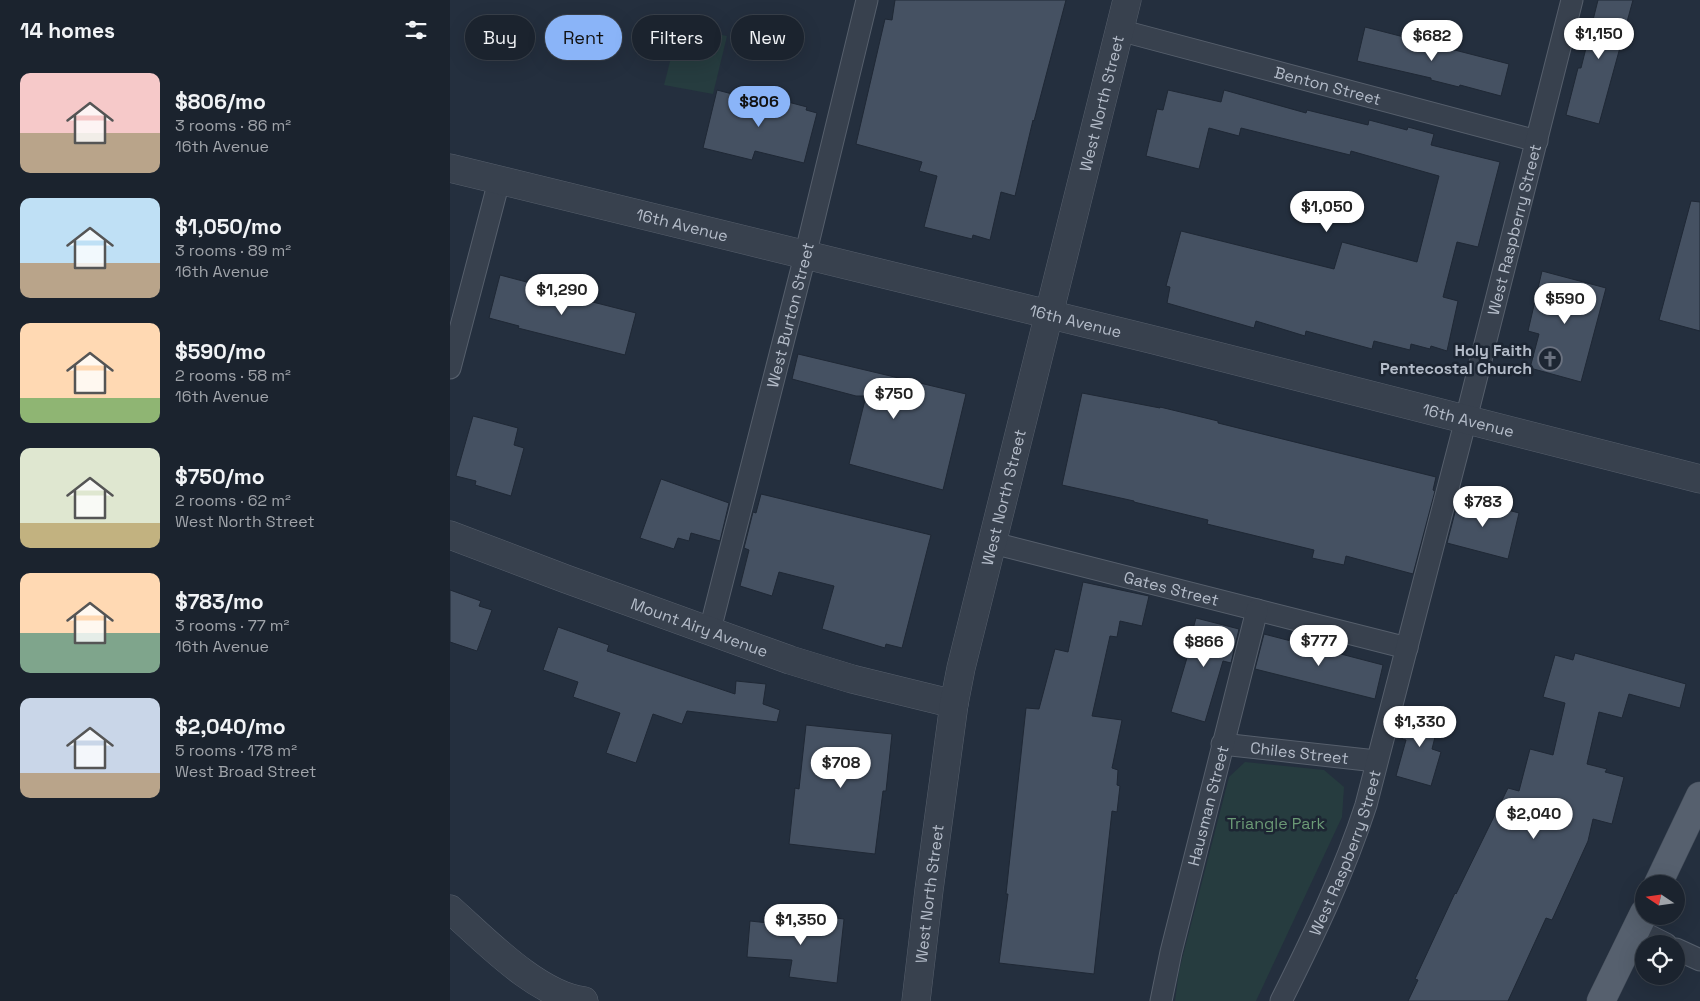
<!DOCTYPE html>
<meta charset="utf-8">
<style>
:root{--surface:#1b232e;--page:#282f3a;--text:#f1f3f6;--muted:#a0a4aa;--line:#39404a;--accent:#8ab4f8}
body{margin:0;font-family:"Space Grotesk",sans-serif;background:var(--page);color:var(--text);height:100vh;display:flex;flex-direction:column;font-size:19px;white-space:nowrap}
*{box-sizing:border-box;margin:0}
p{font-size:16px;color:var(--muted)}
.icon{flex:none;width:28px;height:28px;fill:none;stroke:currentColor;stroke-width:2;stroke-linecap:round;stroke-linejoin:round}
.map{position:relative;flex:1;overflow:hidden}
.side{display:flex;flex-direction:column;background:var(--surface);width:450px}
.side>*{flex:none}
.banner{position:absolute;left:15px;top:15px;width:475px;height:45px;display:flex;gap:10px}
.needle{width:32px;rotate:283deg}
.tools{position:absolute;left:1185px;top:875px;display:grid;gap:10px}
.tools a{display:grid;place-items:center;width:50px;height:50px;border-radius:50%;background:var(--surface);box-shadow:0 5px 20px #0002,0 0 0 1px var(--line);font-size:25px}
.price{position:absolute;translate:-50% -42px;padding:0 11px;border-radius:18px;background:#fff;color:#222;font-size:16px;line-height:32px;filter:drop-shadow(0 1px 2px #0008)}
.price::after{content:'';position:absolute;left:50%;top:30px;width:15px;height:11px;margin-left:-8px;background:inherit;clip-path:polygon(0 0,100% 0,50% 100%)}
.price.selected{background:var(--accent);color:#111}
ul{padding:0;list-style:none}
li{display:flex;align-items:center;gap:15px;height:125px;padding:0 20px}
li span{display:grid;place-items:center;flex:none;width:140px;height:100px;border-radius:10px;color:#555}
li>.icon{margin-inline-start:auto}
span .icon{width:60px;height:60px;fill:#fffc;stroke-width:1}
li b{font-size:21px}
h2{display:flex;justify-content:space-between;align-items:center;height:60px;padding:0 20px;font-size:21px}
.chip{padding:0 18px;border-radius:22px;background:var(--surface);box-shadow:0 5px 20px #0002,0 0 0 1px var(--line);font-size:18px;line-height:45px}
.chip.selected{background:var(--accent);color:#111}
main{display:flex;flex:1;min-height:0}
.map>svg:first-child{display:block}
</style>
<main>
<section class="side">
<h2>14 homes<svg class="icon" aria-label="filters" viewBox="0 0 24 24"><path d="M4 7h16M4 17h16"/><circle cx="9" cy="7" r="2"/><circle cx="15" cy="17" r="2"/></svg></h2>
<ul>
<li><span style="background:linear-gradient(#f6c9c9 60%,#b9a48a 0)"><svg class="icon" aria-label="home" viewBox="0 0 24 24"><path d="M3 11l9-7 9 7M6 9v11h12V9"/></svg></span><div><b>$806/mo</b><p>3 rooms · 86 m²</p><p>16th Avenue</p></div></li>
<li><span style="background:linear-gradient(#bfe0f5 65%,#b9a48a 0)"><svg class="icon" aria-label="home" viewBox="0 0 24 24"><path d="M3 11l9-7 9 7M6 9v11h12V9"/></svg></span><div><b>$1,050/mo</b><p>3 rooms · 89 m²</p><p>16th Avenue</p></div></li>
<li><span style="background:linear-gradient(#ffd9b3 75%,#8fb573 0)"><svg class="icon" aria-label="home" viewBox="0 0 24 24"><path d="M3 11l9-7 9 7M6 9v11h12V9"/></svg></span><div><b>$590/mo</b><p>2 rooms · 58 m²</p><p>16th Avenue</p></div></li>
<li><span style="background:linear-gradient(#dfe7d0 75%,#c2b280 0)"><svg class="icon" aria-label="home" viewBox="0 0 24 24"><path d="M3 11l9-7 9 7M6 9v11h12V9"/></svg></span><div><b>$750/mo</b><p>2 rooms · 62 m²</p><p>West North Street</p></div></li>
<li><span style="background:linear-gradient(#ffd9b3 60%,#7fa58c 0)"><svg class="icon" aria-label="home" viewBox="0 0 24 24"><path d="M3 11l9-7 9 7M6 9v11h12V9"/></svg></span><div><b>$783/mo</b><p>3 rooms · 77 m²</p><p>16th Avenue</p></div></li>
<li><span style="background:linear-gradient(#c9d6e8 75%,#b9a48a 0)"><svg class="icon" aria-label="home" viewBox="0 0 24 24"><path d="M3 11l9-7 9 7M6 9v11h12V9"/></svg></span><div><b>$2,040/mo</b><p>5 rooms · 178 m²</p><p>West Broad Street</p></div></li>
</ul>
</section>
<div class="map">
<svg width="1250" height="1001" viewBox="0 0 1250 1001">
<rect width="100%" height="100%" fill="#242f3e"/>
<g fill="#263c3f">
<path d="M 229,26 L 277,36 L 263,94 L 214,85 Z"/>
<path d="M 795,762 L 874,770 L 894,787 L 892,817 L 806,1001 L 725,1001 L 729,971 L 779,777 Z"/>
</g>
<g fill="#455162" stroke="#1f2835">
<path d="M 445,0 L 616,0 L 584,121 L 583,120 L 565,196 L 551,192 L 540,240 L 523,235 L 522,239 L 474,227 L 487,176 L 469,171 L 472,162 L 406,144 L 435,19 L 442,20 Z"/>
<path d="M 1148,0 L 1183,0 L 1149,124 L 1116,115 L 1128,68 L 1131,68 Z"/>
<path d="M 915,27 L 1059,64 L 1051,96 L 1010,85 L 1009,87 L 981,80 L 981,78 L 907,61 Z"/>
<path d="M 267,90 L 317,103 L 319,97 L 357,107 L 356,110 L 367,113 L 354,163 L 305,151 L 302,160 L 253,148 Z"/>
<path d="M 718,90 L 771,102 L 774,90 L 856,113 L 857,110 L 918,125 L 919,120 L 957,130 L 958,127 L 984,134 L 981,145 L 1050,162 L 1028,247 L 1007,242 L 993,297 L 1008,301 L 997,351 L 981,346 L 980,349 L 961,344 L 960,350 L 924,341 L 922,349 L 856,331 L 855,336 L 806,321 L 804,328 L 717,303 L 720,287 L 716,286 L 731,231 L 884,269 L 892,242 L 967,262 L 989,176 L 901,151 L 900,155 L 791,128 L 789,136 L 759,128 L 749,169 L 696,156 L 707,109 L 713,110 Z"/>
<path d="M 1241,201 L 1250,202 L 1250,331 L 1209,320 Z"/>
<path d="M 1092,271 L 1156,288 L 1131,382 L 1080,368 L 1089,334 L 1078,331 Z"/>
<path d="M 50,275 L 103,289 L 103,292 L 186,313 L 175,355 L 68,328 L 69,326 L 39,318 Z"/>
<path d="M 348,354 L 516,394 L 493,490 L 399,464 L 416,396 L 406,396 L 342,379 Z"/>
<path d="M 632,393 L 710,408 L 710,407 L 768,421 L 768,423 L 986,477 L 983,490 L 985,491 L 963,574 L 896,556 L 894,565 L 862,558 L 864,550 L 757,524 L 758,520 L 684,502 L 684,501 L 612,485 Z"/>
<path d="M 23,416 L 68,428 L 64,445 L 74,448 L 61,496 L 25,485 L 26,481 L 6,476 Z"/>
<path d="M 211,479 L 279,503 L 270,541 L 241,533 L 239,541 L 228,538 L 224,549 L 190,538 Z"/>
<path d="M 311,494 L 481,535 L 452,648 L 436,644 L 435,648 L 372,629 L 384,586 L 329,572 L 322,596 L 290,586 L 299,550 L 294,548 L 303,512 L 306,513 Z"/>
<path d="M 1009,497 L 1069,513 L 1058,559 L 997,543 Z"/>
<path d="M 633,582 L 699,596 L 692,626 L 670,621 L 667,637 L 660,636 L 642,716 L 672,720 L 662,768 L 668,770 L 667,785 L 670,786 L 667,812 L 662,811 L 644,974 L 549,963 L 558,894 L 556,894 L 576,708 L 589,709 L 605,649 L 618,652 Z"/>
<path d="M 0,590 L 31,601 L 29,606 L 42,610 L 27,651 L 0,642 Z"/>
<path d="M 746,618 L 789,629 L 781,663 L 773,661 L 755,722 L 721,712 L 739,651 L 737,651 Z"/>
<path d="M 108,627 L 159,645 L 157,651 L 285,694 L 286,681 L 316,684 L 313,704 L 330,710 L 327,722 L 237,711 L 232,724 L 203,714 L 186,763 L 156,753 L 170,713 L 123,697 L 128,682 L 93,670 Z"/>
<path d="M 814,634 L 933,665 L 925,699 L 805,669 Z"/>
<path d="M 1125,653 L 1236,684 L 1230,708 L 1179,694 L 1172,718 L 1149,712 L 1137,764 L 1157,769 L 1155,772 L 1174,777 L 1162,824 L 1143,819 L 1138,841 L 1102,920 L 1096,918 L 1058,1001 L 958,1001 L 968,980 L 965,979 L 1005,893 L 1006,894 L 1058,788 L 1069,791 L 1080,749 L 1103,755 L 1115,703 L 1093,697 L 1105,655 L 1123,660 Z"/>
<path d="M 960,709 L 990,717 L 982,749 L 991,752 L 981,786 L 946,776 L 956,740 L 952,739 Z"/>
<path d="M 356,725 L 442,734 L 436,791 L 433,791 L 425,854 L 339,844 L 345,788 L 349,789 Z"/>
<path d="M 348,913 L 394,919 L 387,983 L 339,977 L 342,960 L 297,957 L 300,921 L 346,926 Z"/>
</g>
<g fill="none" stroke-linecap="round" stroke-linejoin="round">
<g stroke="#565f6c" stroke-width="23">
<g id="service">
<path id="s1" d="M 669,30 L 1087,141"/>
<path d="M 0,368 L 49,181"/>
<path id="s2" d="M 543,543 L 957,648"/>
<path id="s3" d="M 260,630 L 355,256 L 417,0"/>
<path id="s4" d="M 772,744 L 926,761"/>
<path d="M 1186,929 L 1216,944"/>
<path d="M 1226,949 L 1250,960"/>
<path id="s5" d="M 711,1001 L 721,952 L 807,610"/>
<path id="s6" d="M 831,1001 C 863,937 894,873 916,805 L 1016,419 L 1122,0"/>
</g>
</g>
<g stroke="#565f6c" stroke-width="29">
<g id="minor">
<path id="s7" d="M 0,168 L 704,340 L 1250,479"/>
<path id="s8" d="M 0,535 L 116,579 L 340,660 L 402,679 L 504,704"/>
<path d="M 0,909 C 35,940 87,995 134,1001"/>
<path id="s9" d="M 466,1001 L 479,890 L 504,704 L 511,668 L 677,0"/>
</g>
</g>
<g stroke="#414a57" stroke-width="29">
<g id="primary">
<path d="M 1208,884 L 1250,796"/>
<path d="M 1151,1001 L 1194,913"/>
</g>
</g>
<use href="#service" stroke="#38414e" stroke-width="21"/>
<use href="#minor" stroke="#38414e" stroke-width="28"/>
<use href="#primary" stroke="#56606e" stroke-width="28"/>
</g>
<defs>
<g id="church-ring" transform="scale(1.25)"><circle r="9.5" fill="#1d2633" stroke="#6b7280" stroke-width="1.5"/><path d="M-1.2-6h2.4v3.5h3.3v2.4h-3.3V6h-2.4V-.1h-3.3v-2.4h3.3Z" fill="#6b7280"/></g>
</defs>
<g fill-rule="evenodd">
<use href="#church-ring" x="1100" y="359"/>
</g>
<g text-anchor="middle" dominant-baseline="central" stroke-width="5" stroke-linejoin="round" paint-order="stroke">
<g font-size="16" fill="#b4bcc9" stroke="#1d2633">
<text stroke="none"><textPath href="#s1" startOffset="216">Benton Street</textPath></text>
<text stroke="none"><textPath href="#s9" startOffset="918">West North Street</textPath></text>
<text stroke="none"><textPath href="#s7" startOffset="239">16th Avenue</textPath></text>
<text stroke="none"><textPath href="#s6" startOffset="808">West Raspberry Street</textPath></text>
<text stroke="none"><textPath href="#s3" startOffset="325">West Burton Street</textPath></text>
<text stroke="none"><textPath href="#s7" startOffset="644">16th Avenue</textPath></text>
<text stroke="none"><textPath href="#s7" startOffset="1049">16th Avenue</textPath></text>
<text stroke="none"><textPath href="#s9" startOffset="512">West North Street</textPath></text>
<text stroke="none"><textPath href="#s2" startOffset="184">Gates Street</textPath></text>
<text stroke="none"><textPath href="#s8" startOffset="266">Mount Airy Avenue</textPath></text>
<text stroke="none"><textPath href="#s4" startOffset="78">Chiles Street</textPath></text>
<text stroke="none"><textPath href="#s5" startOffset="201">Hausman Street</textPath></text>
<text stroke="none"><textPath href="#s6" startOffset="162">West Raspberry Street</textPath></text>
<text stroke="none"><textPath href="#s9" startOffset="108">West North Street</textPath></text>
</g>
<g font-size="16" font-weight="bold" fill="#b4bcc9" stroke="#1d2633" text-anchor="end">
<text x="1082" y="350">Holy Faith<tspan x="1082" dy="18">Pentecostal Church</tspan></text>
</g>
<g font-size="16" fill="#6b9a76" stroke="#1d2633">
<text x="826" y="823">Triangle Park</text>
</g>
</g>
</svg>
<div class="tools">
<a><svg class="needle" viewBox="-14 -14 28 28"><path d="M0-13l5 13h-10z" fill="#e53935"/><path d="M0 13l5-13h-10z" fill="#a0a4aa"/></svg></a>
<a><svg class="icon" aria-label="locate" viewBox="0 0 24 24"><circle cx="12" cy="12" r="6"/><path d="M12 2v4M12 18v4M2 12h4M18 12h4"/></svg></a>
</div>
<b class="price" style="left:1149px;top:60px">$1,150</b>
<b class="price" style="left:982px;top:62px">$682</b>
<b class="price selected" style="left:309px;top:128px">$806</b>
<b class="price" style="left:877px;top:233px">$1,050</b>
<b class="price" style="left:112px;top:316px">$1,290</b>
<b class="price" style="left:1115px;top:325px">$590</b>
<b class="price" style="left:444px;top:420px">$750</b>
<b class="price" style="left:1033px;top:528px">$783</b>
<b class="price" style="left:869px;top:667px">$777</b>
<b class="price" style="left:754px;top:668px">$866</b>
<b class="price" style="left:970px;top:748px">$1,330</b>
<b class="price" style="left:391px;top:789px">$708</b>
<b class="price" style="left:1084px;top:840px">$2,040</b>
<b class="price" style="left:351px;top:946px">$1,350</b>
<div class="banner">
<a class="chip">Buy</a>
<a class="chip selected">Rent</a>
<a class="chip">Filters</a>
<a class="chip">New</a>
</div>
</div>
</main>
